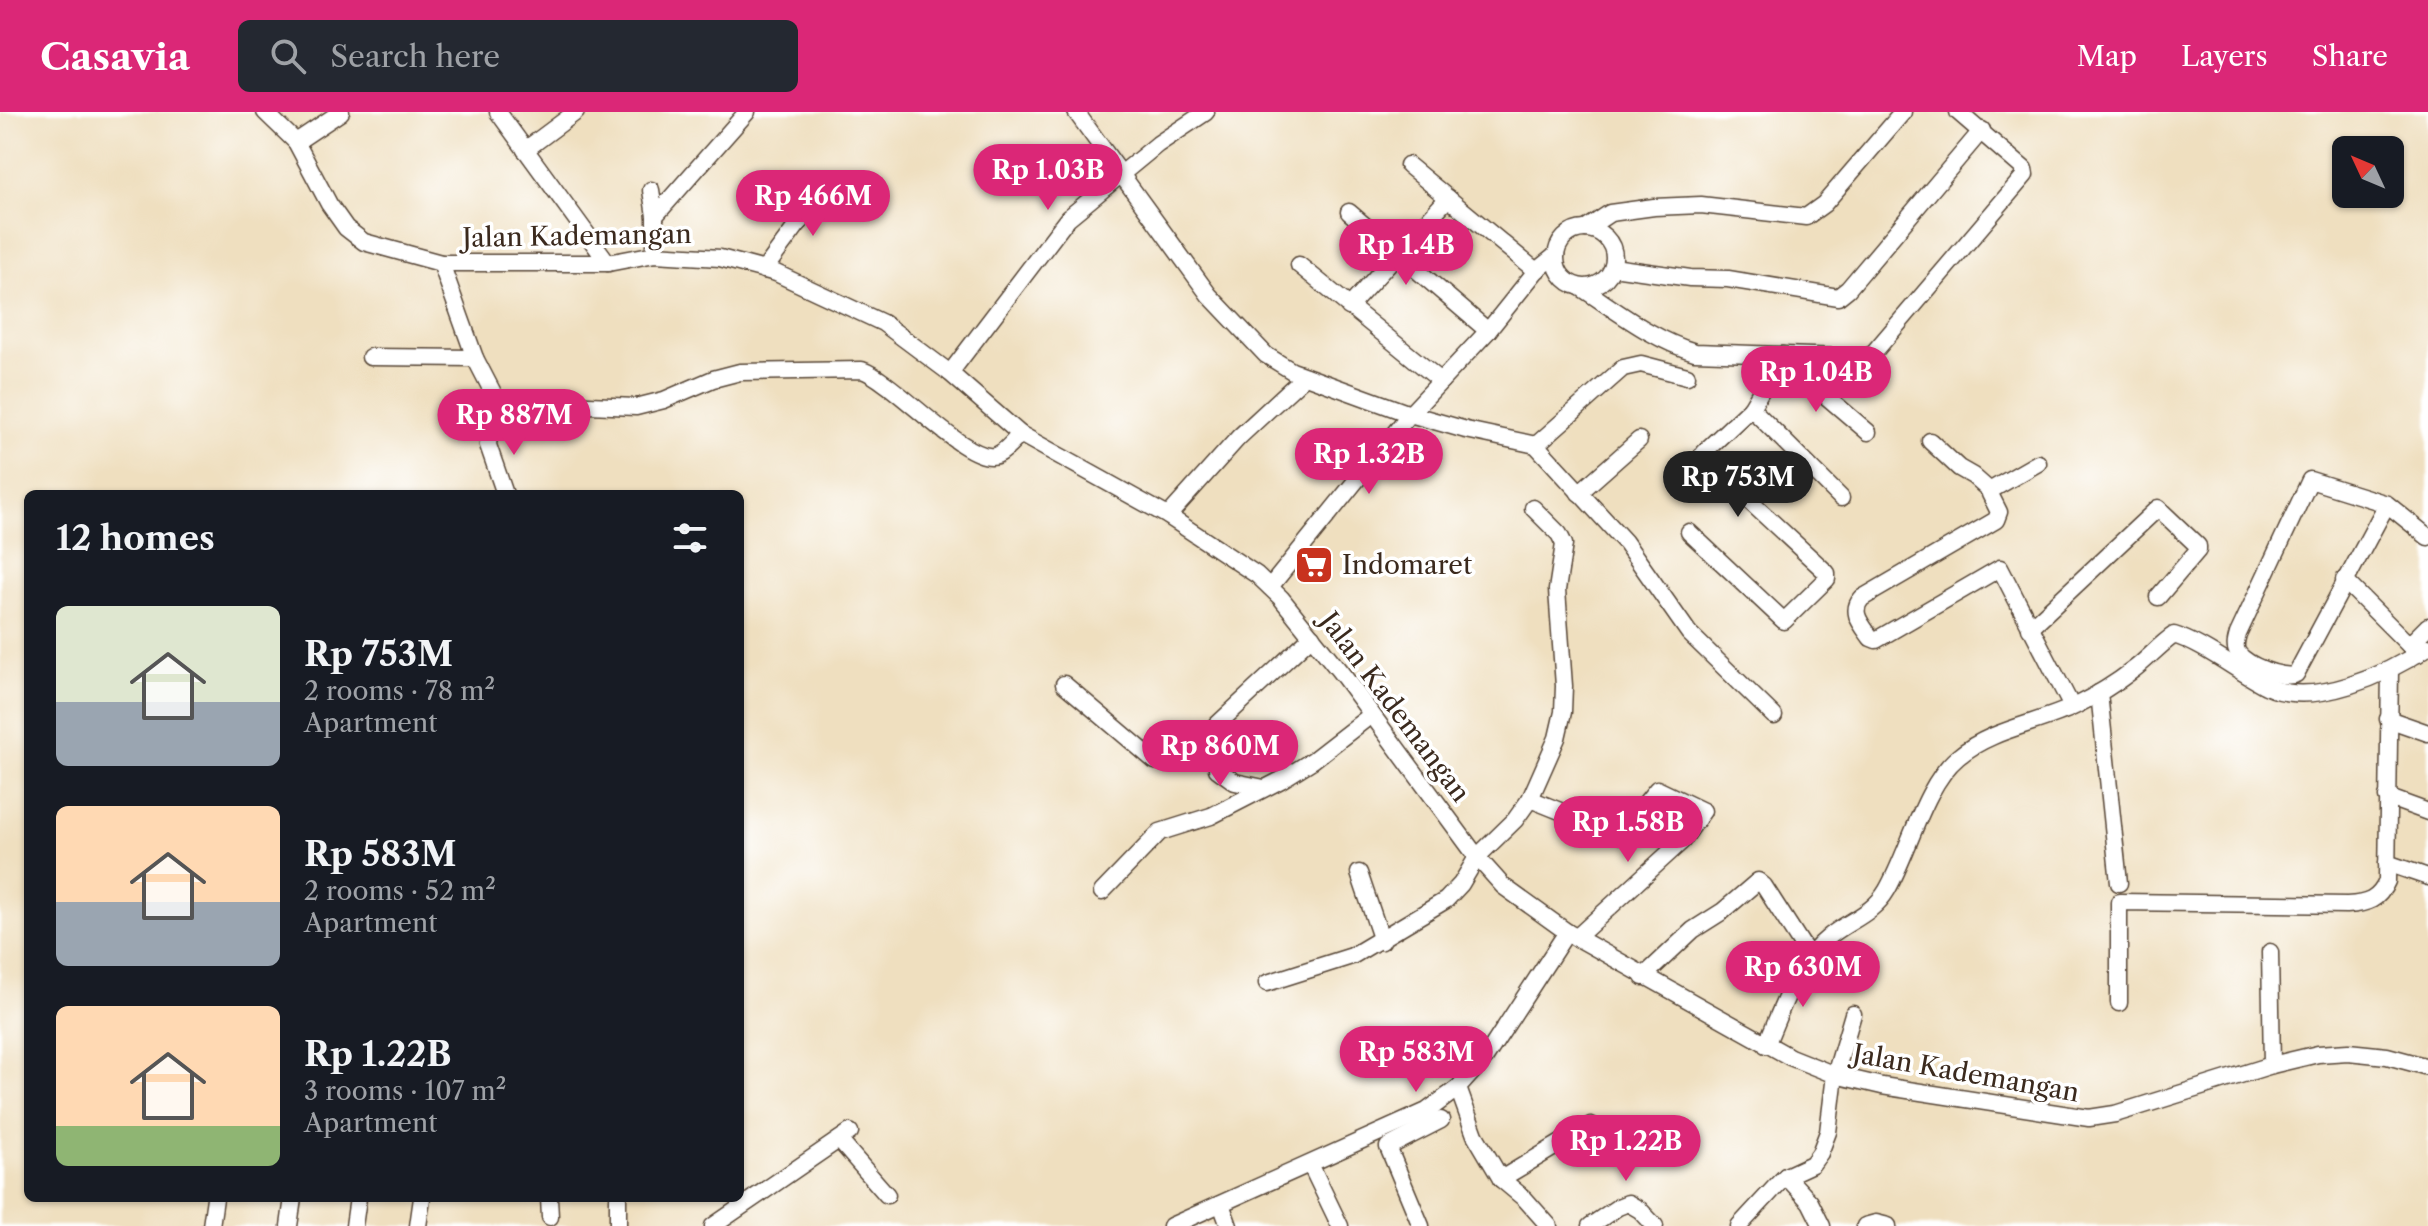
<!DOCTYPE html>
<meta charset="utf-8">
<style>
:root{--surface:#171b24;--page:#242831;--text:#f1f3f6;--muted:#9ea1a6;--accent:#db2777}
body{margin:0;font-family:"Libre Caslon Text",serif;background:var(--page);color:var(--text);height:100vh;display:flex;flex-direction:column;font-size:30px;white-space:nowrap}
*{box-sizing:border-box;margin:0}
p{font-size:26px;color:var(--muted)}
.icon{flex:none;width:44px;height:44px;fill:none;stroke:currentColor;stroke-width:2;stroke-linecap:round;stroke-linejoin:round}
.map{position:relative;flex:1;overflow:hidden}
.details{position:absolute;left:24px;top:378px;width:720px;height:712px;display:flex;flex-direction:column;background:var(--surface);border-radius:12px;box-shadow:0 2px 6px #0004}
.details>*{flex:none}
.needle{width:52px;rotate:314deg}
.controls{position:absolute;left:2332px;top:24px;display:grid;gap:16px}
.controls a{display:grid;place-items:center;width:72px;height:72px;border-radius:12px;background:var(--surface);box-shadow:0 2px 6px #0004;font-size:40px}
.price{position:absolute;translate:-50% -68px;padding:0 18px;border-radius:28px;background:var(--accent);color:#fff;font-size:26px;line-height:52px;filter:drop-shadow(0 2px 4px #0008)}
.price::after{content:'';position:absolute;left:50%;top:48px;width:24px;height:18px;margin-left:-12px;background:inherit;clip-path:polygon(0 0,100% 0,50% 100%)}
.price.on{background:#222;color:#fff}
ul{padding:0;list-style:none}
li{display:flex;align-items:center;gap:24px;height:200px;padding:0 32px}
li span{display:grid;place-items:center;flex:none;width:224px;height:160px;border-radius:12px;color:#555}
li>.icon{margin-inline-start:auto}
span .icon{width:96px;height:96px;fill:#fffc;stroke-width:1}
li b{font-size:34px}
h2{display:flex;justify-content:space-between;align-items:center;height:96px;padding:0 32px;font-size:34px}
header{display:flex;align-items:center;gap:48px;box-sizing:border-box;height:112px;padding:0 40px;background:var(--accent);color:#fff}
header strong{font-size:38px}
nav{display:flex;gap:44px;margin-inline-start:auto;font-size:28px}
.search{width:560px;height:72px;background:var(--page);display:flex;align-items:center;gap:20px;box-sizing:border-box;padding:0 28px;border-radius:12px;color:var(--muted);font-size:30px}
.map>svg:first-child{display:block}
</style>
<header>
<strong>Casavia</strong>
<div class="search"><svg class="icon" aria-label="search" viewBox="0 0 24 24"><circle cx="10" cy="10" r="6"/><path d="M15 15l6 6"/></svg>Search here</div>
<nav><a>Map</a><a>Layers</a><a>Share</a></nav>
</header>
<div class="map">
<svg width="2428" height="1114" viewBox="0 0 2428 1114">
<rect width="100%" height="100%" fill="#fff"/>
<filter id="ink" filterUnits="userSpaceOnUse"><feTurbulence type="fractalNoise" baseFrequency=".0125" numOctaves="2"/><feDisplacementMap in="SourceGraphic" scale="16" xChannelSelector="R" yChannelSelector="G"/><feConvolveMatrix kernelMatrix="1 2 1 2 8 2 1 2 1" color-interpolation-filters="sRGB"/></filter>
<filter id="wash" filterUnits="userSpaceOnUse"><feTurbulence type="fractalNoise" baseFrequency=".006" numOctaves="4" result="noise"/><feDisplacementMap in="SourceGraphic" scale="32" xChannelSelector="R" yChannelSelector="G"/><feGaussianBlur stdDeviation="1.8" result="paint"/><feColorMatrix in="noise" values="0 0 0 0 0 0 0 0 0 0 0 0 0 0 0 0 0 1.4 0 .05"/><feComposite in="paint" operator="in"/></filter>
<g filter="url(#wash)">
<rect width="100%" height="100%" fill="#efdfbf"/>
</g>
<g filter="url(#ink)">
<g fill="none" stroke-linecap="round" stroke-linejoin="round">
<g stroke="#564536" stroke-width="19">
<g id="minor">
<path d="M 265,0 L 296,30 L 329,92 L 346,116 L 364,130 L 441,151 L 608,151 L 655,142 L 720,146 L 776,161 L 883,211 L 950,261 L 1020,322 L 1168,404 L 1257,463 L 1281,486 L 1345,566 L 1477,745 L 1503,774 L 1567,820 L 1790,945 L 1835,963 L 1882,974 L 2089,1006 L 2115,1002 L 2272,953 L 2318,942 L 2348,940 L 2387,944 L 2428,955"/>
<path d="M 498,0 L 608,151"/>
<path d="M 1076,0 L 1209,183 L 1266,243 L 1292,259 L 1410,302 L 1466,318 L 1536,333 L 1625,430 L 1689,521 L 1774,604"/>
<path d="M 296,30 L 341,0"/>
<path d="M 525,38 L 576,0"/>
<path d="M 1408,53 L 1536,159"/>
<path d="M 651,78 L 655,104 L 655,142"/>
<path d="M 1349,100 L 1488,219"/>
<path d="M 655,104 L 747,0"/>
<circle cx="1585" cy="146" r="29"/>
<path d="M 1586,117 L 1610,101 L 1654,95 L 1701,93 L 1806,105 L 1824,92 L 1903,0"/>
<path d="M 1299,153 L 1441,269"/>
<path d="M 1613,155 L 1690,166 L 1728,167 L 1838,185 L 1848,177 L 1982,18"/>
<path d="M 764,158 L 829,70"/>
<path d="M 1580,175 C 1616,198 1653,228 1695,240 L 1869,246 L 2025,63 L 2024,57 L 1958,0"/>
<path d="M 1349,195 L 1448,86"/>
<path d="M 370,245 L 475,246 L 441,151"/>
<path d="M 475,246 L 504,302"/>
<path d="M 1778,254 L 1800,262 L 1868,320"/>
<path d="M 950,261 L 1068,106 L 1158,32 L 1206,0"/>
<path d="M 1751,296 L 1841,386"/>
<path d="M 1930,329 L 1959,356 L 1973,364 L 1990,379"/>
<path d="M 1536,333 L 1623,256 L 1641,252 L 1687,264"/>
<path d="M 2038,351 L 1991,378 L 1990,382 L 1999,400 L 1996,408 L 1862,486 C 1849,500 1862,513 1871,526 L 1876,528 L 2000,456 L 2072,595"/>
<path d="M 1579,381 L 1639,328"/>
<path d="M 505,382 L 488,333 L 490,315 L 504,302 L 541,291 L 636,295 L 664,288 L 713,267 L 740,260 L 862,258 C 895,269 969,355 997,343 C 1006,339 1014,329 1020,322"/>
<path d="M 2387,392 L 2296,562 C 2283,568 2246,553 2238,541 C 2234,535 2236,529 2238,522 L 2310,368 L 2387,392 L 2428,425"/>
<path d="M 1168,404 L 1239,325 L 1305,264"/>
<path d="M 1689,420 L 1784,509 L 1827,467 L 1827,461 L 1703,346 L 1703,341 L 1751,296 L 1782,243"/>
<path d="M 2344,468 L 2418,542"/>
<path d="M 1270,475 L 1410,302 L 1488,219 L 1536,159 L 1556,143"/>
<path d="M 2030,516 L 2158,396 L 2198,434 L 2198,438 L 2158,485"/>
<path d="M 2409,533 L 2428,514"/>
<path d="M 1064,572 L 1155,649 L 1169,650 L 1192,636 L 1312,524"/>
<path d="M 2099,581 L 2119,771"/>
<path d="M 2388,607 L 2428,621"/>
<path d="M 1217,657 L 1235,670 L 1264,676"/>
<path d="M 2387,685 L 2428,700"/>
<path d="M 1530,687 L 1620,723 L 1657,677 L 1703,699 L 1682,729 L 1576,826"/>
<path d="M 2387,751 L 2428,765"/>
<path d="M 1359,761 L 1382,829"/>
<path d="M 1102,780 L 1160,720 L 1211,704 L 1281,668 L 1313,648 L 1371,603"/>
<path d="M 2270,840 L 2272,953"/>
<path d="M 1643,865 L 1693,818 L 1723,799 L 1758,769 L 1764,774 L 1809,844"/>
<path d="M 1267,871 L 1352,844 L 1446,788 L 1461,772 L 1477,745 L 1515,708 L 1530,687 L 1557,626 L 1563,600 L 1564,574 L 1557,478 L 1564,432 L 1559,422 L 1533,396"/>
<path d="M 2119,891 L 2119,790 L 2347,793 C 2367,792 2379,788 2387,769 L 2390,558"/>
<path d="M 1766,933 C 1783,894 1796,851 1830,824 C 1850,808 1873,802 1887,778 C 1909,740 1924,673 1958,645 C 1991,617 2038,612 2075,594 C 2095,584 2115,572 2133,558 C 2147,548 2159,533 2174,523 C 2201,531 2239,560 2266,574 C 2313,597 2388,562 2428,535"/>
<path d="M 1458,976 L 1475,1023 L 1501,1067 L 1525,1087 L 1549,1114"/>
<path d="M 839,1028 L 887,1083"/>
<path d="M 1314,1060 L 1340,1114"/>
<path d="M 1786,1064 L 1810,1090 L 1822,1114"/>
<path d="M 1501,1067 L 1591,1013"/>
<path d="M 549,1086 L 550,1105"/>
<path d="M 1221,1092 L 1229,1114"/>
<path d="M 211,1114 L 215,1086"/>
<path d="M 289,1114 L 293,1086"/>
<path d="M 354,1114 L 358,1086"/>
<path d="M 418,1114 L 422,1086"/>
<path d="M 618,1114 L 618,1086"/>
<path d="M 713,1114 L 850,1020"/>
<path d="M 1171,1114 L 1427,999 L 1458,976 L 1485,946 L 1567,820"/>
<path d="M 1421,1114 L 1388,1035 L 1441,1008"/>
<path d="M 1590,1114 L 1618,1095 L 1628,1091 L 1640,1098 L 1655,1114"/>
<path d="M 1739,1114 L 1778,1072 L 1786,1064 L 1812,1052 L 1820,1041 L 1828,1020 L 1835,963 L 1853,902"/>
<path d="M 1865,1114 L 1876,1111 L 1888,1114"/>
</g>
</g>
<use href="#minor" stroke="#fff" stroke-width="16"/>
</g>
</g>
<defs>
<g id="supermarket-square" transform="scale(2)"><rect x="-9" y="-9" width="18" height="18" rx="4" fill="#c8321e" stroke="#fff"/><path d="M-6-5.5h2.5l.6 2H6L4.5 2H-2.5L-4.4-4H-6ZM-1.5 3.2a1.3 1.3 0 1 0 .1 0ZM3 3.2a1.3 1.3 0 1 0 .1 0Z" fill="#fff"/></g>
</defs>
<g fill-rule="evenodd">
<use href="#supermarket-square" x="1314" y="453"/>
</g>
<g text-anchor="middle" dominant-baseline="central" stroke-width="7" stroke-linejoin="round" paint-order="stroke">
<g font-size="26" fill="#3b2a1e" stroke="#fff">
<text transform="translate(577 124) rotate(-1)">Jalan Kademangan</text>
<text transform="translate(1395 595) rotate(53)">Jalan Kademangan</text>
<text transform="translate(1966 961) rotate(10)">Jalan Kademangan</text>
</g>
<g font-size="26" fill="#3b2a1e" stroke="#fff" text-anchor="start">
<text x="1342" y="453">Indomaret</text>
</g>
</g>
</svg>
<div class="controls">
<a><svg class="needle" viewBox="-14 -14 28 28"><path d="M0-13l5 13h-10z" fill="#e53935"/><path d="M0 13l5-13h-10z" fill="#9ea1a6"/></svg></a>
</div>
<b class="price" style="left:1048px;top:100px">Rp 1.03B</b>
<b class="price" style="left:813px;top:126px">Rp 466M</b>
<b class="price" style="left:1406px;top:175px">Rp 1.4B</b>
<b class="price" style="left:1816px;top:302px">Rp 1.04B</b>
<b class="price" style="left:514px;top:345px">Rp 887M</b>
<b class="price" style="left:1369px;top:384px">Rp 1.32B</b>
<b class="price on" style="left:1738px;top:407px">Rp 753M</b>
<b class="price" style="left:1220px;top:676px">Rp 860M</b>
<b class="price" style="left:1628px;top:752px">Rp 1.58B</b>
<b class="price" style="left:1803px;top:897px">Rp 630M</b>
<b class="price" style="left:1416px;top:982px">Rp 583M</b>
<b class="price" style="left:1626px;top:1071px">Rp 1.22B</b>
<section class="details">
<h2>12 homes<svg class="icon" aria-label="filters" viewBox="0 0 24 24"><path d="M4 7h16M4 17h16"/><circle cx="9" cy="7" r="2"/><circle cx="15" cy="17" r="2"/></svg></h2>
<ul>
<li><span style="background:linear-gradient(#dfe7d0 60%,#9aa5b1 0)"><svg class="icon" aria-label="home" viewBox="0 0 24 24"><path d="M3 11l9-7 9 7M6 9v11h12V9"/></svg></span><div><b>Rp 753M</b><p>2 rooms · 78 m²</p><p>Apartment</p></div></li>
<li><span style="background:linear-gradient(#ffd9b3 60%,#9aa5b1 0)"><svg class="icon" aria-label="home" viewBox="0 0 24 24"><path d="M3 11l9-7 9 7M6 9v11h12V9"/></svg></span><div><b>Rp 583M</b><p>2 rooms · 52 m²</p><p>Apartment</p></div></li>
<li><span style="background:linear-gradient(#ffd9b3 75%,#8fb573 0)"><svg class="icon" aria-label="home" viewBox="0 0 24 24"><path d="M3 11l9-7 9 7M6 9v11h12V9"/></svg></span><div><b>Rp 1.22B</b><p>3 rooms · 107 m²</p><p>Apartment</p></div></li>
</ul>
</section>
</div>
